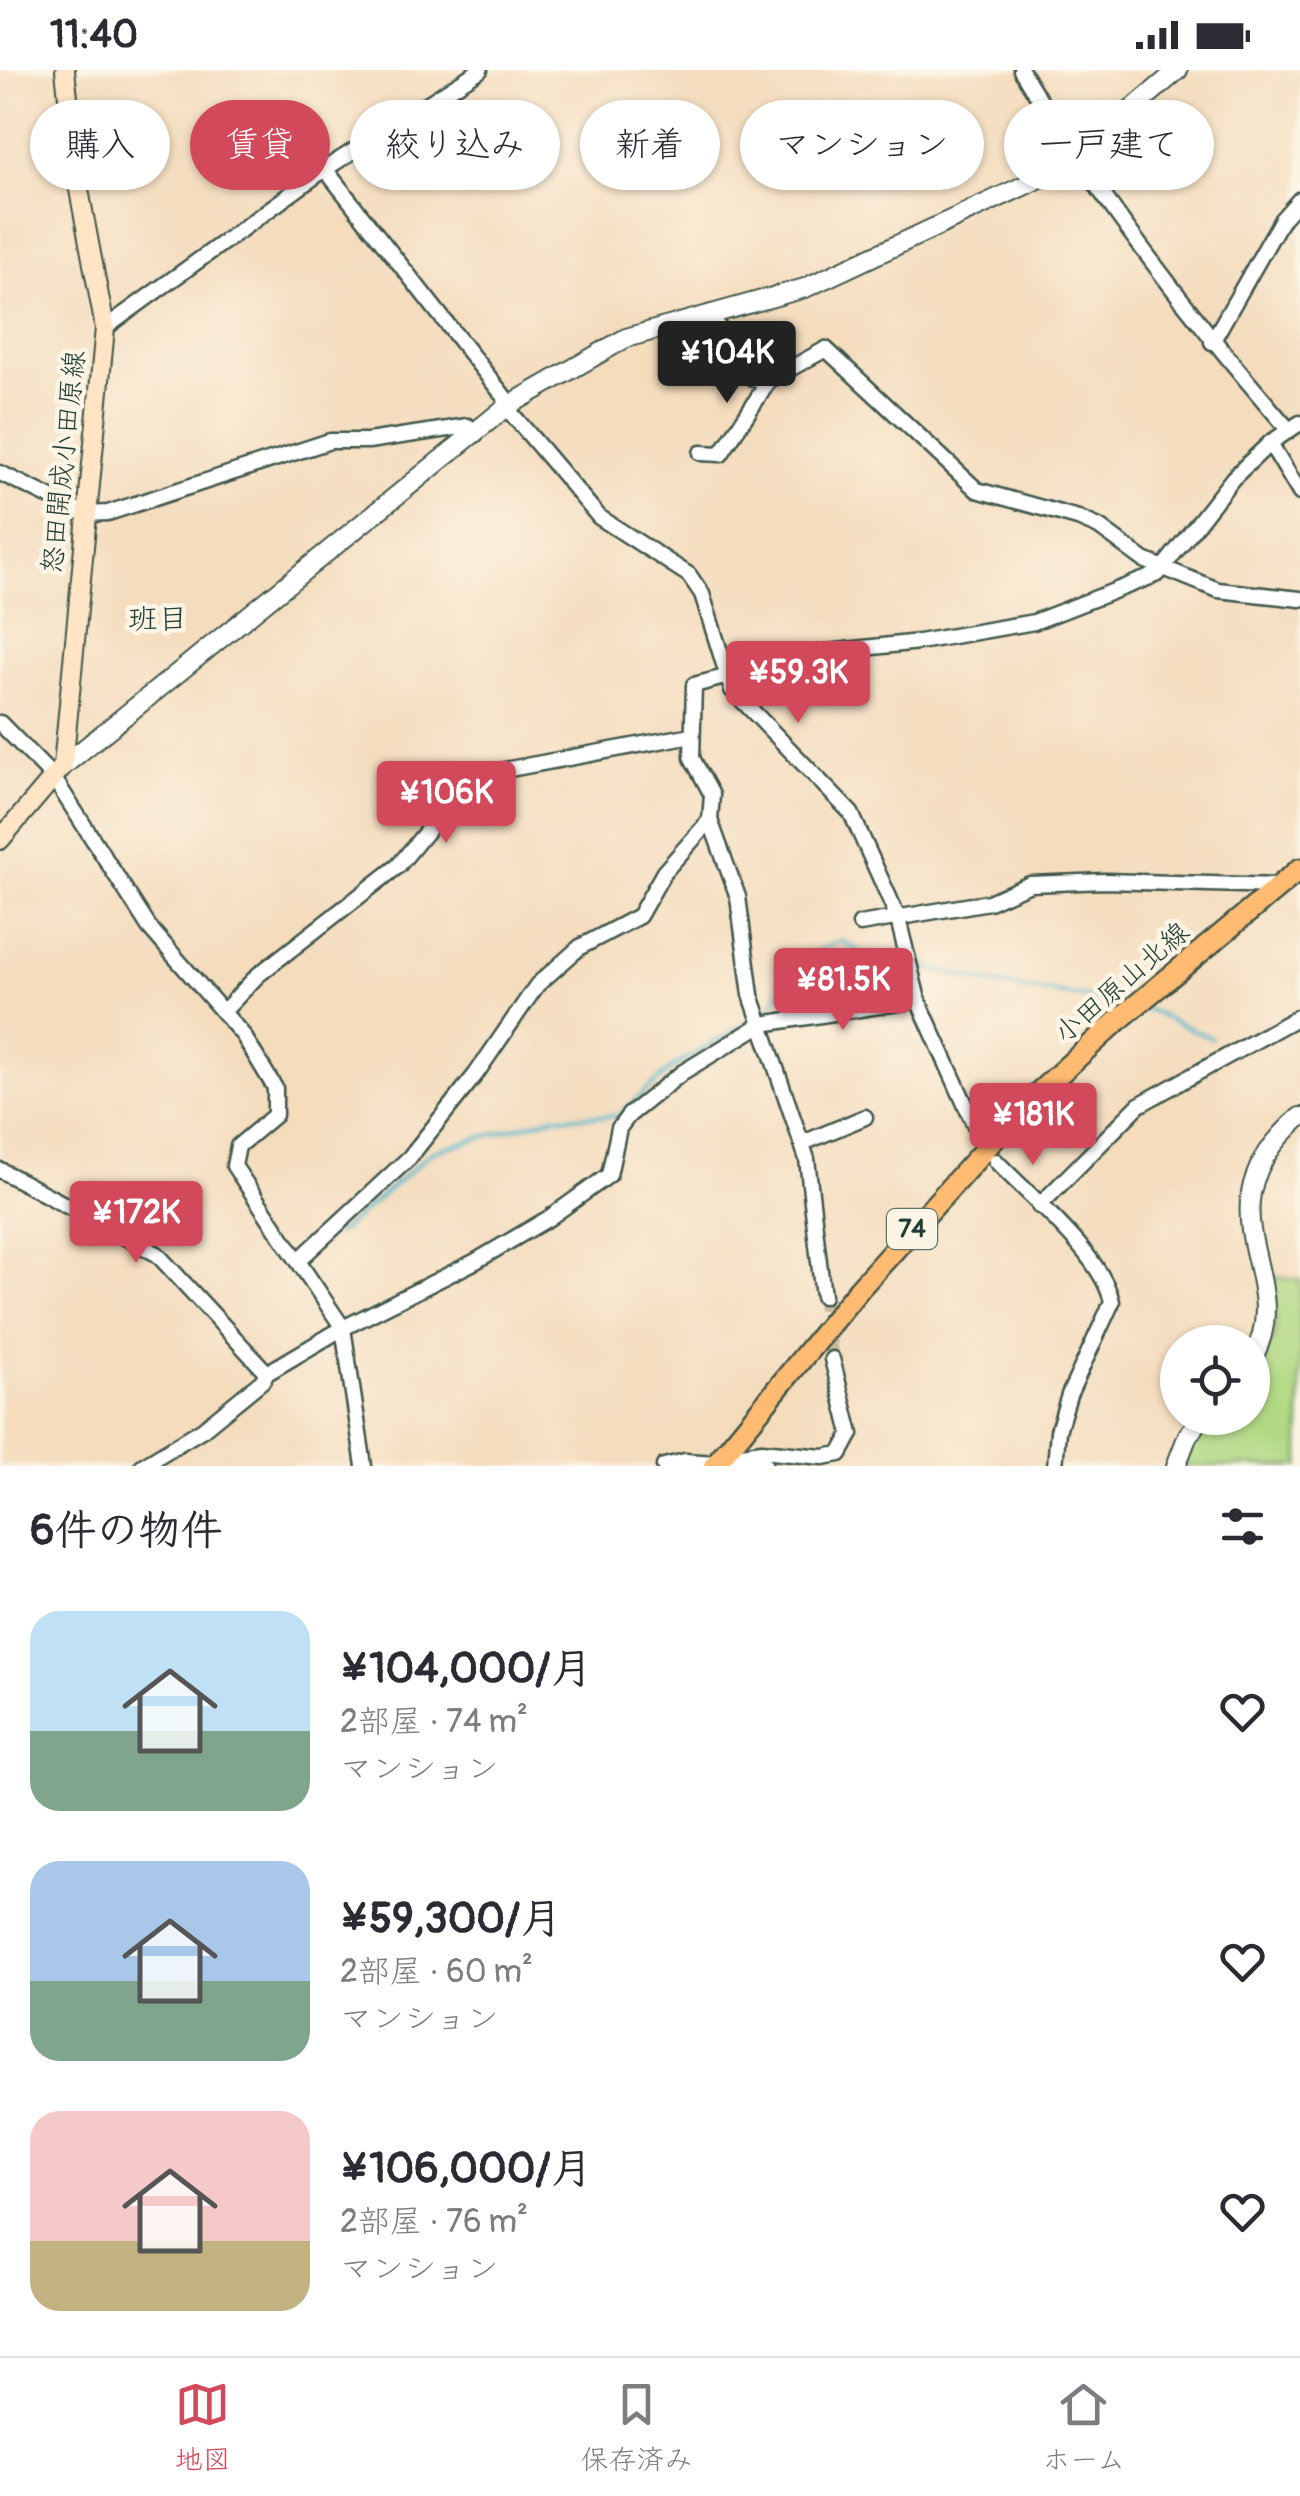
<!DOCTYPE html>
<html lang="ja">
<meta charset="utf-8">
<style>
:root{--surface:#fff;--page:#f7f7f7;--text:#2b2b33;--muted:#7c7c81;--line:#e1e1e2;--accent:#d1495b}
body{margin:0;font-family:Pangolin,"Klee One",sans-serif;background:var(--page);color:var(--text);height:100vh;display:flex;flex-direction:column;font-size:38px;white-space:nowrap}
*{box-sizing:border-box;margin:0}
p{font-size:32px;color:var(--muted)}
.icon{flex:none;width:55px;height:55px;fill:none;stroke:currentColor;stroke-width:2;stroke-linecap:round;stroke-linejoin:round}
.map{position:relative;height:1396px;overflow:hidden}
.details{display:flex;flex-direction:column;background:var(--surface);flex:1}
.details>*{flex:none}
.top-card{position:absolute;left:30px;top:30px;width:1240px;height:90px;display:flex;gap:20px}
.fabs{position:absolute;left:1160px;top:1255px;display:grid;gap:20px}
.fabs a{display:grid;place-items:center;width:110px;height:110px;border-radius:50%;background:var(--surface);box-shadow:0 2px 8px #0004;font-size:50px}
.price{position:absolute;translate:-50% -85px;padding:0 22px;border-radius:10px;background:var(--accent);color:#fff;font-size:32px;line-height:65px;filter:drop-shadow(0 2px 5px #0008)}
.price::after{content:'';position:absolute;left:50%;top:60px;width:30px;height:22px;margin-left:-15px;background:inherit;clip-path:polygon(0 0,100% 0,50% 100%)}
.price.on{background:#222;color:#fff}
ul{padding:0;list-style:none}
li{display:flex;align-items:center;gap:30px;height:250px;padding:0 30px}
li span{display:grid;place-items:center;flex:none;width:280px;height:200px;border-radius:30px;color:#555}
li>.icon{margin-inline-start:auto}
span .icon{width:120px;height:120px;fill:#fffc;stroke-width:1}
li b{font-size:42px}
h2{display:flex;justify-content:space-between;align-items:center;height:120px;padding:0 30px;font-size:42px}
.tag{padding:0 35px;border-radius:45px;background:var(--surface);box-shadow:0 2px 8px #0004;font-size:35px;line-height:90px}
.tag.on{background:var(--accent);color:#fff}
.status{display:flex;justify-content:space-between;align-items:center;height:70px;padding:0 50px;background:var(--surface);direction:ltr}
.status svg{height:28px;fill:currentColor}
.menu{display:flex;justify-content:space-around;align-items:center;height:140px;border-top:2px solid var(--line);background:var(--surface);font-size:28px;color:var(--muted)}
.menu a{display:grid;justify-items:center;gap:5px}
.menu .on{color:var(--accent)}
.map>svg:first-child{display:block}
</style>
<div class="status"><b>11:40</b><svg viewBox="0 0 49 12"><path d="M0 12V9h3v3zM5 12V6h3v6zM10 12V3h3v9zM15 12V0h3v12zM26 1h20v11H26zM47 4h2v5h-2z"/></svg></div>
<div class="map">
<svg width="1300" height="1396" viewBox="0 0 1300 1396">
<rect width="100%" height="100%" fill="#fcf5e5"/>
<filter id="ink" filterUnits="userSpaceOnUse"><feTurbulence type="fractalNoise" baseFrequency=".01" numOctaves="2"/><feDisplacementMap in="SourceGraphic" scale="20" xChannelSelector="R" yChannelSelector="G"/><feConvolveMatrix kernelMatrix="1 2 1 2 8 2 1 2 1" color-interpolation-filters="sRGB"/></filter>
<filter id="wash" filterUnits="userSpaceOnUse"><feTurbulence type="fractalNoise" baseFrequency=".0048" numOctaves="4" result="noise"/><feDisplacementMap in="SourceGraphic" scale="40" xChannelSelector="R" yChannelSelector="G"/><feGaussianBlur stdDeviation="2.25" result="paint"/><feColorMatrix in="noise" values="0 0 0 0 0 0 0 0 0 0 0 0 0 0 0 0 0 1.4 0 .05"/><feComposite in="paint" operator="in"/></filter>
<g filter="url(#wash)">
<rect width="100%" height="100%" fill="#f4dcbd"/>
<path fill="#b1d983" stroke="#688b5c" stroke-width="2.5" d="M 1268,1206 L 1300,1210 L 1300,1396 L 1181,1396 L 1208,1348 L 1252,1348 L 1253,1298 L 1275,1267 L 1275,1222 Z"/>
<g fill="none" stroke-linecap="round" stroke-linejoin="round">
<g stroke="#4cb6ca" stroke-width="4">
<path d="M 914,895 L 1001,915 L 1125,933"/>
<path d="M 1144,938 L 1211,968"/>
<path d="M 762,944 L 770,938 L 801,887 L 842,871 L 865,885 L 904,893"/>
<path d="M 337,1164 L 433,1081 L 555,1047 L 618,1046 L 673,997 L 754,949"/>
</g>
</g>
</g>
<g filter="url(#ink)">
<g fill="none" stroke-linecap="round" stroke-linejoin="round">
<path stroke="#c9bca2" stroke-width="14" stroke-dasharray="14 7" stroke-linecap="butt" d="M 823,1226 L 832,1289"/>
<g stroke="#3f5549" stroke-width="19">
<g id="minor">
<path d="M 1021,0 C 1099,128 1190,246 1289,360"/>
<path d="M 325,99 L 510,334"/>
<path d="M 709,243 L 751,307 L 764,313 L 826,279 L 977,420 L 1078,448 L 1099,457 L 1144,490 L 1218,520 L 1300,529"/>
<path d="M 105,258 L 325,99 L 480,0"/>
<path d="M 1212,272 L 1282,149 L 1300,129"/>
<path d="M 506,337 L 599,447 L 689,505 L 702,524 L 732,620 L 851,743 L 897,845 L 918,930 L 975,1056"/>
<path d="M 1270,373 L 1300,423"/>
<path d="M 701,383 L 721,384 L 768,312"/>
<path d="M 0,403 L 85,444 L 108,443 L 330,371 L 368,371 L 468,356 L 475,365"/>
<path d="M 0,653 L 53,707 L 149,857 L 243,965 L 275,1018 L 275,1045 L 238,1076 L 234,1096 L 343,1258 L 364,1396"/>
<path d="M 710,750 L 738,827 L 751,925 L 807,1089 L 823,1226"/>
<path d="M 860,854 L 989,832 L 1030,814 L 1105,811 L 1279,816"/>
<path d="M 223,942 L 258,905 L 398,796 L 454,728 L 475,711 L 499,701 L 692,665"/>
<path d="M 803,1073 L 865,1047"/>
<path d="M 996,1091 C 1030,1127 1102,1185 1112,1232 L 1069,1325 L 1058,1361 L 1055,1396"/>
<path d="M 0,1100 L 157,1184 L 267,1303"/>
<path d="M 1039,1136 L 1139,1035 L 1300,946"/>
<path d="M 299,1190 L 409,1088 L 476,1004 L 537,915 L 580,877 L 639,846 L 664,802 L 710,750 L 712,725 L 692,688 L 694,615 L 818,583 L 919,572 L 1034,552 L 1158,504 L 1233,408 L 1270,373 L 1300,353"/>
<path d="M 729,1386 L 762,1381 L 823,1387 L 840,1384 L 851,1364 L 832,1289"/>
<path d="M 142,1396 L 203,1359 L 262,1311 L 267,1303 L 343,1258 L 476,1191 L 549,1148 L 609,1105 L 619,1058 L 629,1045 L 683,1002 L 762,954 L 918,930"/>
<path d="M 664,1396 L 685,1391 L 717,1393"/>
</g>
</g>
<g stroke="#3f5549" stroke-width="22">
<g id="tertiary">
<path d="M 63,696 L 506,337 L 626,268 L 805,218 L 1036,110 L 1075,88 L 1178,0"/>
<path d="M 1252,1289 C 1300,1205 1191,1142 1300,1047"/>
<path d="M 723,1387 L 763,1396"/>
<path d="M 1176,1396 L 1188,1365 L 1202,1348"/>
</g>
</g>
<g stroke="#3f5549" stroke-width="22">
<path id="secondary" d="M 0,770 L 63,696 L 105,258 L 77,109 L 65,0"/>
</g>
<g stroke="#3f5549" stroke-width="25">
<path id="primary" d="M 714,1396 L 859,1219 L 1023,1037 L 1116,952 L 1300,799"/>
</g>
<use href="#minor" stroke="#fff" stroke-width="14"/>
<use href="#tertiary" stroke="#fff" stroke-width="18"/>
<use href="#secondary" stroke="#ffe4c6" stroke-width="18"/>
<use href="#primary" stroke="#ffbb71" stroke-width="20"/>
</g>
</g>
<g text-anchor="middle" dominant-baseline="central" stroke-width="9" stroke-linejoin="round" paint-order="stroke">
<rect fill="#fcf5e5" stroke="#617469" stroke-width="2.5" x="887" y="1139" width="50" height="40" rx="8"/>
<g font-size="25" font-weight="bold" fill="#1f3d34">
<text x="912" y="1159">74</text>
</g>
<g font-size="28" fill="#1f3d34" stroke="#fcf5e5">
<text transform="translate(64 392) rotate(-84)">怒田開成小田原線</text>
<text transform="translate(1122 913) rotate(-41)">小田原山北線</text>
</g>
<g font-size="30" fill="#1f3d34" stroke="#fcf5e5">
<text x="158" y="549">班目</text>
</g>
</g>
</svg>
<div class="fabs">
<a><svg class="icon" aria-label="locate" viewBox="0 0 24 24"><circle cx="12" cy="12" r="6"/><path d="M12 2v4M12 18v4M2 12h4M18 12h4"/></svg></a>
</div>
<b class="price on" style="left:727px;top:336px">¥104K</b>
<b class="price" style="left:798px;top:656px">¥59.3K</b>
<b class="price" style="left:446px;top:776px">¥106K</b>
<b class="price" style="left:843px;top:963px">¥81.5K</b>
<b class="price" style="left:1033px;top:1098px">¥181K</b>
<b class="price" style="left:136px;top:1196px">¥172K</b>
<div class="top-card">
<a class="tag">購入</a>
<a class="tag on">賃貸</a>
<a class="tag">絞り込み</a>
<a class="tag">新着</a>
<a class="tag">マンション</a>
<a class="tag">一戸建て</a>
</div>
</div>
<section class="details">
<h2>6件の物件<svg class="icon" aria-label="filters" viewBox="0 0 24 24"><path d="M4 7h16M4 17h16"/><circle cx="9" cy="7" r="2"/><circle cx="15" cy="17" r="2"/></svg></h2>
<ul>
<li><span style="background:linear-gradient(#bfe0f5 60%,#7fa58c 0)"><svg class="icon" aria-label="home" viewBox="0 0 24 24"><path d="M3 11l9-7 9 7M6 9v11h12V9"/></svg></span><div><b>¥104,000/月</b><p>2部屋 · 74 m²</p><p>マンション</p></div><svg class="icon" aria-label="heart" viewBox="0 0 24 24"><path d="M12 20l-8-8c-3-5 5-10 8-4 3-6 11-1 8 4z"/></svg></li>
<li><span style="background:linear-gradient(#a9c7e8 60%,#7fa58c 0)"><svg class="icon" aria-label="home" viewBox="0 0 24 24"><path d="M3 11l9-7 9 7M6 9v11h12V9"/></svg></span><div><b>¥59,300/月</b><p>2部屋 · 60 m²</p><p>マンション</p></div><svg class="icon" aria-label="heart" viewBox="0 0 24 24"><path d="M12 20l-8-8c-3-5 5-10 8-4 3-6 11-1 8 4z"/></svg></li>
<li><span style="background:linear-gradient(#f6c9c9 65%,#c2b280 0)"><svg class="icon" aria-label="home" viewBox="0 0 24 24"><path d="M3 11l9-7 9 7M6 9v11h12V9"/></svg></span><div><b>¥106,000/月</b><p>2部屋 · 76 m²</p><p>マンション</p></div><svg class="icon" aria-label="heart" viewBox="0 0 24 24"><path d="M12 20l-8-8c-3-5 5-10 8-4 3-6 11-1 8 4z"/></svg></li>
</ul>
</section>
<nav class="menu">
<a class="on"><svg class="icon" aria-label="map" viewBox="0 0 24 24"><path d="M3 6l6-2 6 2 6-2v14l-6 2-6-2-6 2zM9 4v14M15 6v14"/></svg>地図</a>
<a><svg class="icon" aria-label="saved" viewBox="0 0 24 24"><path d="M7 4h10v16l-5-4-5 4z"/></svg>保存済み</a>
<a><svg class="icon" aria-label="home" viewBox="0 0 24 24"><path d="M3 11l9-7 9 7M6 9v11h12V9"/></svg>ホーム</a>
</nav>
